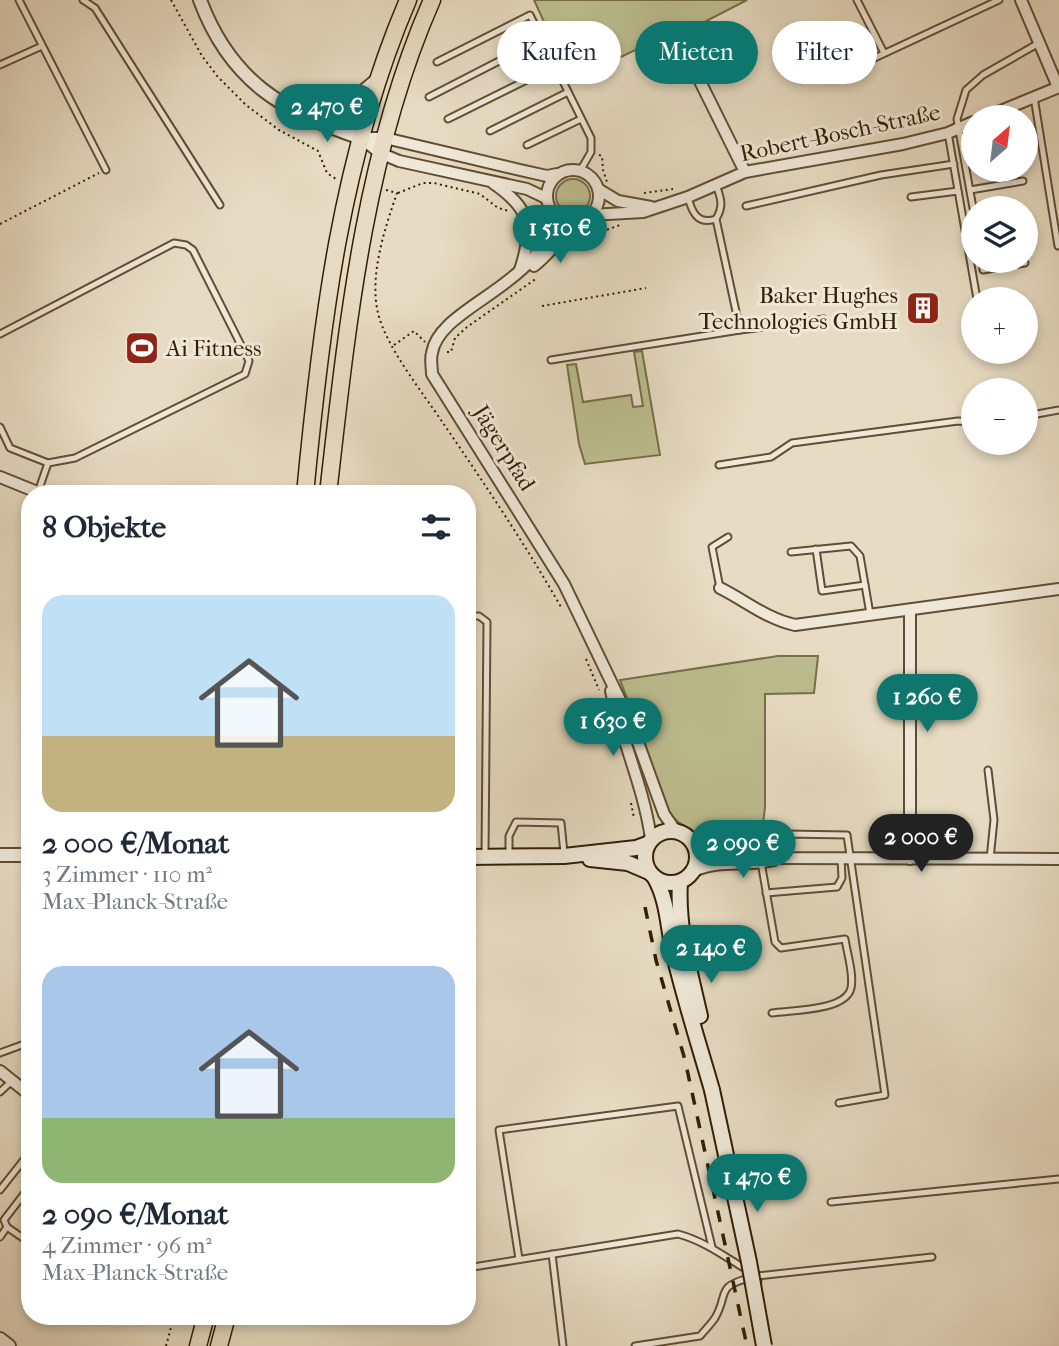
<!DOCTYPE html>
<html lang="de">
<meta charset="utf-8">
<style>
:root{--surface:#fff;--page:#f2f2f3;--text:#1f2937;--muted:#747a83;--accent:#0f766e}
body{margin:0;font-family:"IM FELL French Canon",serif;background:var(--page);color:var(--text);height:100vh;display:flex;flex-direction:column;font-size:26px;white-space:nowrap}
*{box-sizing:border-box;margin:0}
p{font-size:23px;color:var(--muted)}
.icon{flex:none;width:38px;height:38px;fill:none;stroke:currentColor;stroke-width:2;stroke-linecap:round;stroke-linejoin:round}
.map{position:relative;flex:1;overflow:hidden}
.details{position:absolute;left:21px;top:485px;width:455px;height:840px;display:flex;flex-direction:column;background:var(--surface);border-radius:28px;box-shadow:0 4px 10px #0003}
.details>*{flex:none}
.hud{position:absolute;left:497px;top:21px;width:457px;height:63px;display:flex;gap:14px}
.needle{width:46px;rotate:28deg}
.controls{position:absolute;left:961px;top:105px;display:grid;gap:14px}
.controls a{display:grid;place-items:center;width:77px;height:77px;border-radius:50%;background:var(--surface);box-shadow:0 4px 10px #0003;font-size:35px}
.price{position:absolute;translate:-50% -60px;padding:0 16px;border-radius:24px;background:var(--accent);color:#fff;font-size:23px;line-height:46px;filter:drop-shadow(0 2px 4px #0008)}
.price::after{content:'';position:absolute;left:50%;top:42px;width:21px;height:16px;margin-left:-10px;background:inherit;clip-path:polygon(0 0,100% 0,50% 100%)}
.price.active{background:#222;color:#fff}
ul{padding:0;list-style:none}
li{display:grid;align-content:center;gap:14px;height:371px;padding:0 21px}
li span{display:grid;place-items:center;height:217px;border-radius:21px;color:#555}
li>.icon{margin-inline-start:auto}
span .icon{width:126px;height:126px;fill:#fffc;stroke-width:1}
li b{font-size:30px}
h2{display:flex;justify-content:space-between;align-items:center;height:84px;padding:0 21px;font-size:30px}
.chip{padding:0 24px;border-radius:32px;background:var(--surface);box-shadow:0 4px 10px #0003;font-size:24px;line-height:63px}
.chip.active{background:var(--accent);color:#fff}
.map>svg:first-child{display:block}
</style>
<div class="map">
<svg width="1059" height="1346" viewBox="0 0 1059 1346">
<rect width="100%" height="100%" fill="#e7dcc3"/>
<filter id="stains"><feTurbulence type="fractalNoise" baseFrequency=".00286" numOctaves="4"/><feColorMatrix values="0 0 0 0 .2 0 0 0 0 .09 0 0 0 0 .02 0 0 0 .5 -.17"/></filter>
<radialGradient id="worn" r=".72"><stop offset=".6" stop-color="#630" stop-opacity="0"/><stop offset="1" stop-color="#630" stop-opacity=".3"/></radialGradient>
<g fill="#bcbe8f" stroke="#786e48" stroke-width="2">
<path d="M 534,0 L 747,0 L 685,32 L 681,28 L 571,81 Z"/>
<circle cx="573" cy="196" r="17"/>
<path d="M 642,351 L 660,455 L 585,464 L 579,444 L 567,365 L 576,364 L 583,402 L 631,395 L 633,407 L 643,406 L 634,352 Z"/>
<path d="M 778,656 L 818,656 L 814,693 L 765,694 L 765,807 L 761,842 L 731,839 L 708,842 L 677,821 L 664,808 L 646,748 L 620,680 Z"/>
</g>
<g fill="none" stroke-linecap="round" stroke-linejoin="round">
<g stroke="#614e31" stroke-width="9">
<g id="service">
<path d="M 19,0 L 106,170"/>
<path d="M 83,0 L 95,8 L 220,205"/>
<path d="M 857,0 L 884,53"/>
<path d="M 437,62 L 530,15 L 591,138 L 591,152 L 580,171"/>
<path d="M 0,65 L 42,46"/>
<path d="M 836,76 L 999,0"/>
<path d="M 429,97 L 542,39"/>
<path d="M 1034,97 L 1058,246"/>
<path d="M 448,119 L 555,66"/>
<path d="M 490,131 L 568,92"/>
<path d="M 948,133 L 977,299"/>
<path d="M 527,145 L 581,119"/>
<path d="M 970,190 L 1023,181"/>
<path d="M 688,197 C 692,213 698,225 716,219 C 724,206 721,198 716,185"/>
<path d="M 911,197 L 958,191"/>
<path d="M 746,206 L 881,175 L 954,164"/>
<path d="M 973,208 L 957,119 L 966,90 L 983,75 L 1039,43"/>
<path d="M 716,219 L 740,330 L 824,319"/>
<path d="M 982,261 L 983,270 L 1025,263"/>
<path d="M 0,334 L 174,243 L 186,245 L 193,250 L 249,361 L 245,374 L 75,458 L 48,463"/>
<path d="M 551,360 L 740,330"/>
<path d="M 1026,416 L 1059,410"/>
<path d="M 0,427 L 10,448 L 48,463 L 38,492"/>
<path d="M 719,465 L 771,457 L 792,443 L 958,421 L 973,422"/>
<path d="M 816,549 L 822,591 L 865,585"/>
<path d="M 791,552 L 851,546 L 860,556 L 870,614"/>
<path d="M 720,588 L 712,547 L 728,537"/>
<path d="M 467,616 L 479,616 L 487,622 L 485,856"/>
<path d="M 988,770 L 994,820 L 990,859"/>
<path d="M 509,855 L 509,836 L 516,822 L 561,823 L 564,853"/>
<path d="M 787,857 L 786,834 L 847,835 L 885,1095 L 839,1103"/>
<path d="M 761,862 L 775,942 L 781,948 L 845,939 C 847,953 854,974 851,988 C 846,1011 792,1010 772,1013"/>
<path d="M 766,893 L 837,887 L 842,878 L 841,859"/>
<path d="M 0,1053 L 30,1042"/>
<path d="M 0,1092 L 13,1080"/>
<path d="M 30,1186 L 4,1220 L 7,1227 L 30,1243"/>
<path d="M 0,1190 L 30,1152"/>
<path d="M 831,1202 L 1059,1179"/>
<path d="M 0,1237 L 7,1227"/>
<path d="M 552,1254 L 563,1346"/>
<path d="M 519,1259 L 499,1130 L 678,1106 L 712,1247"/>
<path d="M 467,1268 L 678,1234 C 704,1241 724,1256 747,1270"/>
<path d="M 758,1281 L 757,1276 L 932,1257"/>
<path d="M 635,1346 L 700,1336 C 705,1330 711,1324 715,1318 C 729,1294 715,1287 749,1278"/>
</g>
</g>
<g stroke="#614e31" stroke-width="14">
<g id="minor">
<path d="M 1021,0 L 1058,87"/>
<path d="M 678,37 L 745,172"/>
<path d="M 986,117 L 1059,87"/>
<path d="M 361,138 L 385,138 L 520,170 L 547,176 L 557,174"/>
<path d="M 361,138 L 380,153 L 399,161 L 527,189 L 546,198"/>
<circle cx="573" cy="196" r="26"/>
<path d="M 493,183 C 531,209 534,227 520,270"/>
<path d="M 598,189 L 618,201 L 651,207"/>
<path d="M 555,215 C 541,287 439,306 432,353 C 430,359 432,367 432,374 L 564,584 L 631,723 L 664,814 L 675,830"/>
<path d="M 591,215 L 643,212 L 688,197 L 745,172 L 903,144 L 948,133 L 973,122"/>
<path d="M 534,266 C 551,253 562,234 579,222"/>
<path d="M 0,477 L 42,494"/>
<path d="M 720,588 C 746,601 767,619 795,625 L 1059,589"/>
<path d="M 910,611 L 910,859"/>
<path d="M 611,691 C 622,741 644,788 651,839"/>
<path d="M 695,845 L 714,851 L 781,858 L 1059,859"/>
<path d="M 694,871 C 719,859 747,867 774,860"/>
<path d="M 0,1071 L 30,1095"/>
</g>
</g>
<g stroke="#614e31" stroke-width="16">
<g id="tertiary">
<path d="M 200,0 C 230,81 283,112 361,138"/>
<path d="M 305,117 C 341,109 352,102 379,78"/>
<path d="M 0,855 L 30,855"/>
<path d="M 0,1339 L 9,1346"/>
</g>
</g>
<g stroke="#341f00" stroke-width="18">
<g id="secondary">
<circle cx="671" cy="857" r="26"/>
<path d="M 467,857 L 564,856 L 636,848 L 647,844"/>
<path d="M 590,859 L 628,863 L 649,872"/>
<path d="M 655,878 C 668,901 668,929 674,955 C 685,1001 699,1045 712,1090"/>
<path d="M 680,882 C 677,927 690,972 700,1016"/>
</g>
</g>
<g stroke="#341f00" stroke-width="19">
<g id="primary">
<path d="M 305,494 C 321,326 341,156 408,0"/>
<path d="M 328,494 C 347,328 364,154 432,0"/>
<path d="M 198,1346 L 206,1316"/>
<path d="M 219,1346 L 227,1316"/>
</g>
</g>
<g stroke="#341f00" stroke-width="2" stroke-dasharray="2 3.5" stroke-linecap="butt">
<path d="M 171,0 L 202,56 L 218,77 L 246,105 L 279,130 L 318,151 L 327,173 L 336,179"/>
<path d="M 599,155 L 602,156 L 603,170 L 607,182"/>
<path d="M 386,190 L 397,193 C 385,228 369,275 378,313 C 386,347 423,393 443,423 C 484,483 525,544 561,607"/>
<path d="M 398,193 L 423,183 L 434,183 L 480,194 L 498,208 L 509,211"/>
<path d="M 644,193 L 673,189"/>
<path d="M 0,224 L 99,173"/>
<path d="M 576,241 L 620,225"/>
<path d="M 542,306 L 646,288"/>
<path d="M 394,345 L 414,331 L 425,342"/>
<path d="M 447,352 L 451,352 L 455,338 L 467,327 L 537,278"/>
<path d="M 586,659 L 599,690"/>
<path d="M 631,803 L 634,818"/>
<path d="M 166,1346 L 174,1316"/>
</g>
<use href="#service" stroke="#efe8d8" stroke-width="5"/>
<use href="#minor" stroke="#efe8d8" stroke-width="10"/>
<use href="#tertiary" stroke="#efe8d8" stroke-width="12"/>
<use href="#secondary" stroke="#efe8d8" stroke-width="14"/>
<use href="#primary" stroke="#e7dcc3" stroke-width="16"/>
<path stroke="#341f00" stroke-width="3.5" stroke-dasharray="12 12" stroke-linecap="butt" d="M 645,907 L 656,960 L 685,1060 L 747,1346"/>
<g stroke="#341f00" stroke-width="18" stroke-linecap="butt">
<path id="secondary-bridge" d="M 712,1090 L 749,1262 L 764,1346"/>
</g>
<use href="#secondary-bridge" stroke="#efe8d8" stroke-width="14"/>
</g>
<defs>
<g id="building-square" transform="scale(1.75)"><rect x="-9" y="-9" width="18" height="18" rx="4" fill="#8f2418" stroke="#efe8d8"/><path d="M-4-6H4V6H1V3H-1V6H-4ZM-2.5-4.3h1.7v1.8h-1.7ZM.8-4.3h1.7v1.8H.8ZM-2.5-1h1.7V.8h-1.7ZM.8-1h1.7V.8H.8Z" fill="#fff"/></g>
<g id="stadium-square" transform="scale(1.75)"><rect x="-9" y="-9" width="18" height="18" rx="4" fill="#8f2418" stroke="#efe8d8"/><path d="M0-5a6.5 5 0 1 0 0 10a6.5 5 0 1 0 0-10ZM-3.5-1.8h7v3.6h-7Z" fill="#fff"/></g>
</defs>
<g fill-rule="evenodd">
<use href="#building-square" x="923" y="308"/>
<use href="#stadium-square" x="142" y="348"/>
</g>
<g text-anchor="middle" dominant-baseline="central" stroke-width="6" stroke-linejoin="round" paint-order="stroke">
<g font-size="23" fill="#341f00" stroke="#efe8d8">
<text transform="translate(840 133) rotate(-12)">Robert-Bosch-Straße</text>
<text transform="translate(504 448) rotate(58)">Jägerpfad</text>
</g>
<g font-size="23" fill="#341f00" stroke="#efe8d8" text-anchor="end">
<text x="898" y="295">Baker Hughes<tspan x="898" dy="26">Technologies GmbH</tspan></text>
<text x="166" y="348" text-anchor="start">Ai Fitness</text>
</g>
</g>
<rect width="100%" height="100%" filter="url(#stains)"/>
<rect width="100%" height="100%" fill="url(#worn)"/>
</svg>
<div class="controls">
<a><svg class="needle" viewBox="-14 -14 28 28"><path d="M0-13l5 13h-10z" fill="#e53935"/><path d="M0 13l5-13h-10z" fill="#747a83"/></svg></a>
<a><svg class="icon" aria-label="layers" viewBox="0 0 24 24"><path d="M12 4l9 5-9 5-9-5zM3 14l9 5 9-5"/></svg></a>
<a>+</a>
<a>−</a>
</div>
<b class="price" style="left:327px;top:144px">2 470 €</b>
<b class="price" style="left:560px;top:265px">1 510 €</b>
<b class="price" style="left:927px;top:734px">1 260 €</b>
<b class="price" style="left:613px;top:758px">1 630 €</b>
<b class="price active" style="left:921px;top:874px">2 000 €</b>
<b class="price" style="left:743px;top:880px">2 090 €</b>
<b class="price" style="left:711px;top:985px">2 140 €</b>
<b class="price" style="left:757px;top:1214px">1 470 €</b>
<div class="hud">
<a class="chip">Kaufen</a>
<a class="chip active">Mieten</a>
<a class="chip">Filter</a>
</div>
<section class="details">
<h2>8 Objekte<svg class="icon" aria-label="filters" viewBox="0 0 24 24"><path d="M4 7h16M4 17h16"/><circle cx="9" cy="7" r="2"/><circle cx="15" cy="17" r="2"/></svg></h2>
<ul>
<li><span style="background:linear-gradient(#bfe0f5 65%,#c2b280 0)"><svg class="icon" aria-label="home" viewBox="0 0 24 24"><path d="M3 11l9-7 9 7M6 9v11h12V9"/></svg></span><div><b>2 000 €/Monat</b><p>3 Zimmer · 110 m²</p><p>Max-Planck-Straße</p></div></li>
<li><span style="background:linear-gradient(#a9c7e8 70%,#8fb573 0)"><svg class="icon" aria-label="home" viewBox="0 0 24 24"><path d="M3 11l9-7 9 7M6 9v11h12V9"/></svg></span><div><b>2 090 €/Monat</b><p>4 Zimmer · 96 m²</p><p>Max-Planck-Straße</p></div></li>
</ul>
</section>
</div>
